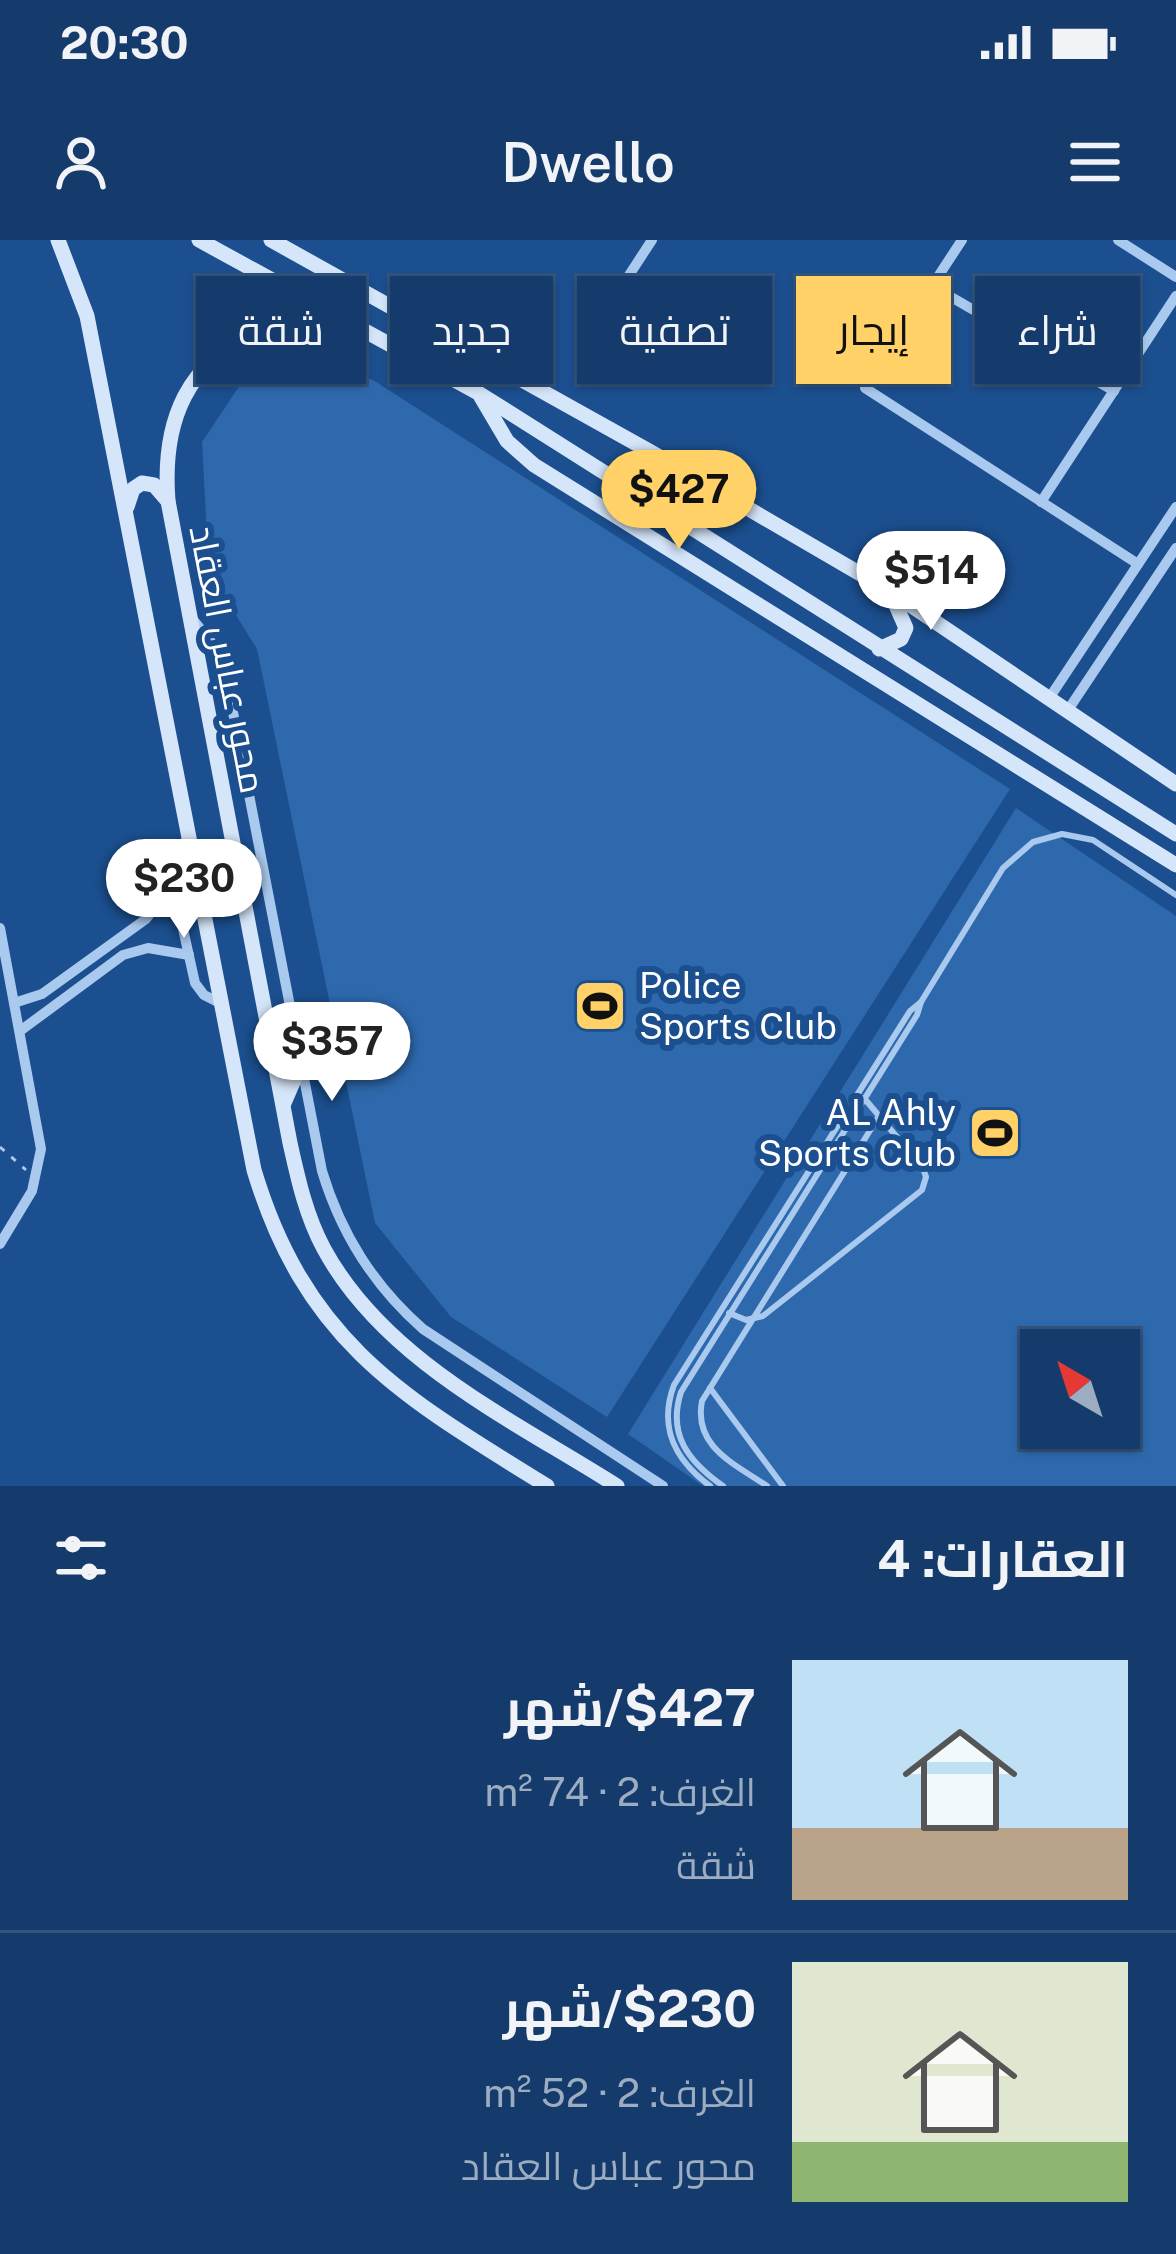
<!DOCTYPE html>
<html lang="ar">
<meta charset="utf-8">
<style>
:root{--surface:#143b6b;--page:#214673;--text:#f1f3f6;--muted:#9dadc1;--line:#33557e;--accent:#ffd166}
body{margin:0;font-family:"Public Sans",Cairo,sans-serif;background:var(--page);color:var(--text);direction:rtl;height:100vh;display:flex;flex-direction:column;font-size:45px;white-space:nowrap}
*{box-sizing:border-box;margin:0}
p{font-size:39px;color:var(--muted)}
.icon{flex:none;width:66px;height:66px;fill:none;stroke:currentColor;stroke-width:2;stroke-linecap:round;stroke-linejoin:round}
.map{position:relative;height:1246px;overflow:hidden;direction:ltr}
.side{display:flex;flex-direction:column;background:var(--surface);flex:1}
.side>*{flex:none}
.guide{position:absolute;left:36px;top:36px;width:1104px;height:108px;direction:rtl;display:flex;gap:24px}
.needle{width:78px;rotate:321deg}
.controls{position:absolute;left:1020px;top:1089px;display:grid;gap:24px}
.controls a{display:grid;place-items:center;width:120px;height:120px;border-radius:0px;background:var(--surface);box-shadow:0 3px 9px #0004,0 0 0 3px var(--line);font-size:60px}
.price{position:absolute;translate:-50% -102px;padding:0 27px;border-radius:42px;background:#fff;color:#222;font-size:39px;line-height:78px;filter:drop-shadow(0 3px 6px #0008)}
.price::after{content:'';position:absolute;left:50%;top:72px;width:36px;height:27px;margin-left:-18px;background:inherit;clip-path:polygon(0 0,100% 0,50% 100%)}
.price.selected{background:var(--accent);color:#111}
ul{padding:0;list-style:none}
li{display:flex;align-items:center;gap:36px;height:300px;padding:0 48px}
li+li{border-top:3px solid var(--line)}
li span{display:grid;place-items:center;flex:none;width:336px;height:240px;border-radius:0px;color:#555}
li>.icon{margin-inline-start:auto}
span .icon{width:144px;height:144px;fill:#fffc;stroke-width:1}
li b{font-size:51px}
h2{display:flex;justify-content:space-between;align-items:center;height:144px;padding:0 48px;font-size:51px}
.pill{padding:0 42px;border-radius:0px;background:var(--surface);box-shadow:0 3px 9px #0004,0 0 0 3px var(--line);font-size:42px;line-height:108px}
.pill.selected{background:var(--accent);color:#111}
.status{display:flex;justify-content:space-between;align-items:center;height:84px;padding:0 60px;background:var(--surface);direction:ltr}
.status svg{height:33px;fill:currentColor}
header{display:flex;justify-content:space-between;align-items:center;height:156px;padding:0 48px;background:var(--surface);font-size:54px;font-weight:600}
.map>svg:first-child{display:block}
</style>
<div class="status"><b>20:30</b><svg viewBox="0 0 49 12"><path d="M0 12V9h3v3zM5 12V6h3v6zM10 12V3h3v9zM15 12V0h3v12zM26 1h20v11H26zM47 4h2v5h-2z"/></svg></div>
<header><svg class="icon" aria-label="menu" viewBox="0 0 24 24"><path d="M4 6h16M4 12h16M4 18h16"/></svg>Dwello<svg class="icon" aria-label="person" viewBox="0 0 24 24"><circle cx="12" cy="8" r="4"/><path d="M4 21q1-7 8-7t8 7"/></svg></header>
<div class="map">
<svg width="1176" height="1246" viewBox="0 0 1176 1246">
<rect width="100%" height="100%" fill="#1b4f8f"/>
<g fill="#2e69ad" fill-rule="evenodd">
<path d="M 311,117 L 373,140 L 1010,549 L 607,1177 L 451,1077 L 375,983 L 257,409 L 209,332 L 202,202 L 240,145 Z"/>
<path d="M 1016,568 L 1176,676 L 1176,1246 L 703,1246 L 628,1194 ZM 1041,1110 L 1119,1110 L 1119,1188 L 1041,1188 Z"/>
</g>
<g fill="none" stroke-linecap="round" stroke-linejoin="round">
<path stroke="#a9c9ee" stroke-width="3" stroke-dasharray="6 9" stroke-linecap="butt" d="M 0,907 L 26,930"/>
<g stroke="#a9c9ee" stroke-width="6">
<path d="M 729,1073 L 746,1080 L 763,1076 L 922,950 L 926,937 L 923,928 L 864,858"/>
<path d="M 710,1148 L 783,1246"/>
<path d="M 710,1246 C 675,1220 658,1188 674,1145 L 910,771 L 921,762"/>
<path d="M 723,1246 C 689,1222 667,1195 681,1152 L 917,775 L 921,762 L 1003,628 L 1033,602 L 1062,594 L 1093,600 L 1176,655"/>
<path d="M 767,1246 C 735,1224 693,1207 702,1161 L 879,876"/>
</g>
<g stroke="#a9c9ee" stroke-width="10">
<path d="M 962,0 L 865,148 L 1138,324"/>
<path d="M 1118,0 L 1176,37"/>
<path d="M 932,46 L 1114,151"/>
<path d="M 590,95 L 652,0"/>
<path d="M 1041,262 L 1176,56"/>
<path d="M 190,376 L 211,402 L 225,431 L 322,931 C 341,994 373,1045 423,1089 L 663,1246"/>
<path d="M 1050,457 L 1176,267"/>
<path d="M 1068,470 L 1176,308"/>
<path d="M 190,596 L 175,613 L 170,630 L 195,743 L 204,755 L 222,764"/>
<path d="M 0,688 L 41,909 L 32,951 L 0,1004"/>
<path d="M 14,763 L 42,754 L 146,679 L 173,643"/>
<path d="M 20,791 L 123,715 L 148,708 L 189,715"/>
</g>
<g stroke="#d6e6fa" stroke-width="15">
<path d="M 58,0 L 87,76 L 254,930 C 306,1103 403,1157 547,1246"/>
<path d="M 199,0 L 480,154 L 1176,594"/>
<path d="M 271,0 L 651,212 L 888,350 L 1176,544"/>
<path d="M 360,86 C 330,87 297,84 267,92 C 185,116 162,184 168,261 L 290,903 C 298,939 306,976 324,1009 C 385,1121 513,1180 617,1246"/>
<path d="M 481,157 L 507,201 L 534,225 L 1176,625"/>
<path d="M 127,267 L 133,249 L 142,243 L 154,245 L 168,261"/>
<path d="M 879,409 L 901,399 L 906,388 L 891,354"/>
<path d="M 284,863 L 300,826"/>
</g>
</g>
<defs>
<g id="stadium-square" transform="scale(2.7)"><rect x="-9" y="-9" width="18" height="18" rx="4" fill="#ffd166" stroke="#1b4f8f"/><path d="M0-5a6.5 5 0 1 0 0 10a6.5 5 0 1 0 0-10ZM-3.5-1.8h7v3.6h-7Z" fill="#111"/></g>
</defs>
<g fill-rule="evenodd">
<use href="#stadium-square" x="600" y="766"/>
<use href="#stadium-square" x="995" y="893"/>
</g>
<g text-anchor="middle" dominant-baseline="central" stroke-width="12" stroke-linejoin="round" paint-order="stroke">
<g font-size="36" fill="#fff" stroke="#1b4f8f">
<text transform="translate(228 419) rotate(79)">محور عباس العقاد</text>
</g>
<g font-size="36" fill="#fff" stroke="#1b4f8f" text-anchor="start">
<text x="639" y="745">Police<tspan x="639" dy="41">Sports Club</tspan></text>
<text x="956" y="872" text-anchor="end">AL Ahly<tspan x="956" dy="41">Sports Club</tspan></text>
</g>
</g>
</svg>
<div class="controls">
<a><svg class="needle" viewBox="-14 -14 28 28"><path d="M0-13l5 13h-10z" fill="#e53935"/><path d="M0 13l5-13h-10z" fill="#9dadc1"/></svg></a>
</div>
<b class="price selected" style="left:679px;top:312px">$427</b>
<b class="price" style="left:931px;top:393px">$514</b>
<b class="price" style="left:184px;top:701px">$230</b>
<b class="price" style="left:332px;top:864px">$357</b>
<div class="guide">
<a class="pill">شراء</a>
<a class="pill selected">إيجار</a>
<a class="pill">تصفية</a>
<a class="pill">جديد</a>
<a class="pill">شقة</a>
</div>
</div>
<section class="side">
<h2>العقارات: 4<svg class="icon" aria-label="filters" viewBox="0 0 24 24"><path d="M4 7h16M4 17h16"/><circle cx="9" cy="7" r="2"/><circle cx="15" cy="17" r="2"/></svg></h2>
<ul>
<li><span style="background:linear-gradient(#bfe0f5 70%,#b9a48a 0)"><svg class="icon" aria-label="home" viewBox="0 0 24 24"><path d="M3 11l9-7 9 7M6 9v11h12V9"/></svg></span><div><b>$427/شهر</b><p>الغرف: 2 · 74 m²</p><p>شقة</p></div></li>
<li><span style="background:linear-gradient(#dfe7d0 75%,#8fb573 0)"><svg class="icon" aria-label="home" viewBox="0 0 24 24"><path d="M3 11l9-7 9 7M6 9v11h12V9"/></svg></span><div><b>$230/شهر</b><p>الغرف: 2 · 52 m²</p><p>محور عباس العقاد</p></div></li>
</ul>
</section>
